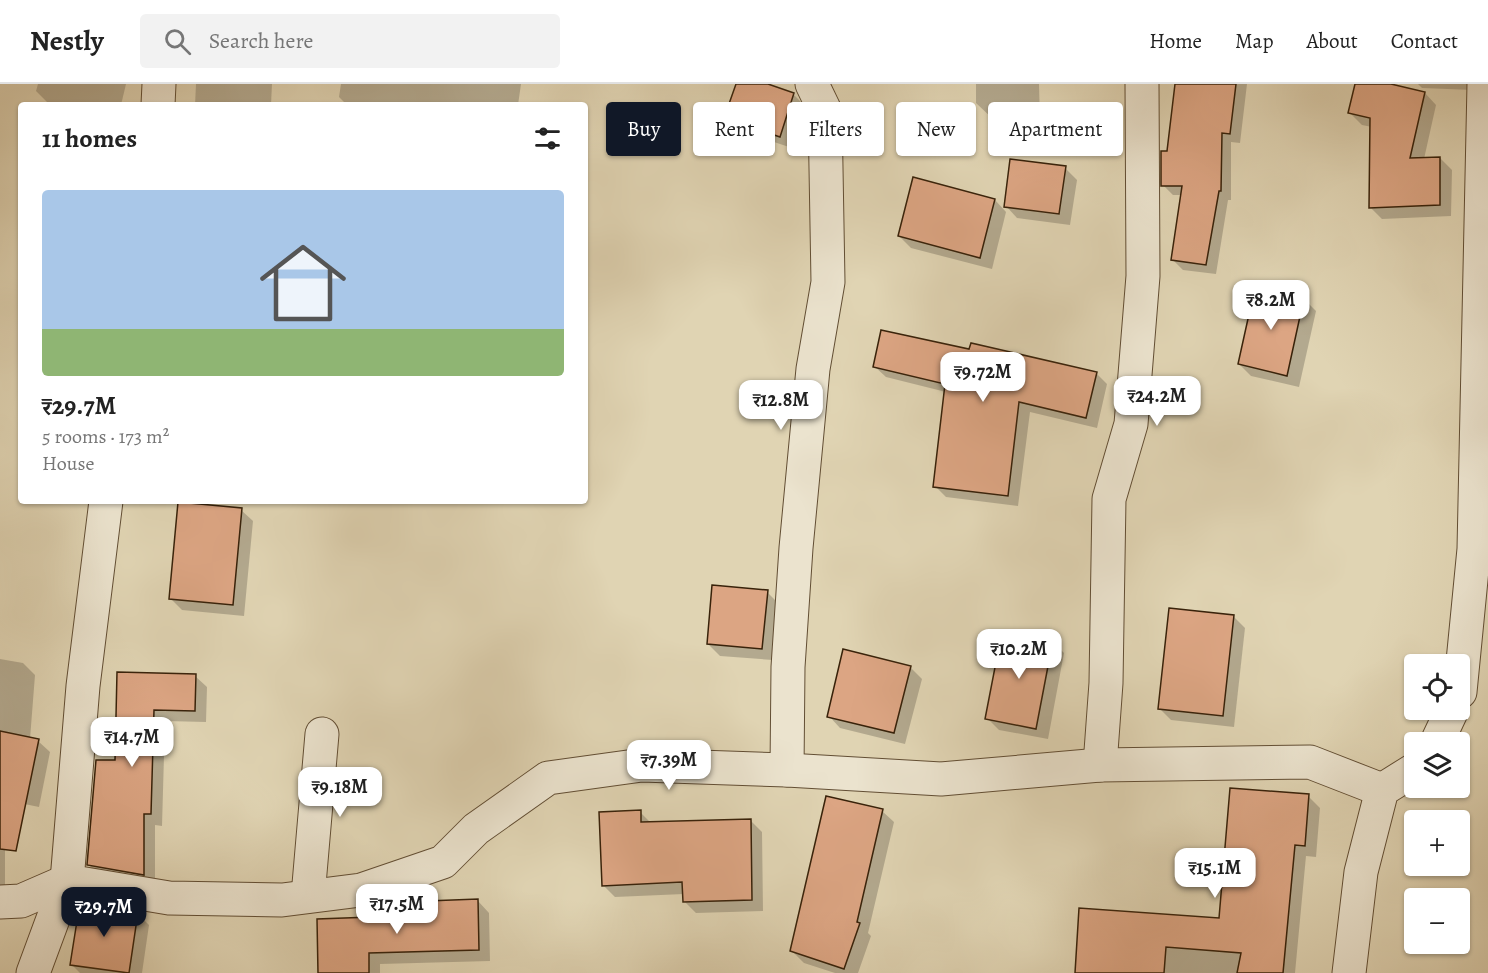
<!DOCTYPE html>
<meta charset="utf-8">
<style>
:root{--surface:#fff;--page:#f2f2f2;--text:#222;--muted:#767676;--line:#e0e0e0;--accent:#111827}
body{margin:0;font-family:Alegreya,serif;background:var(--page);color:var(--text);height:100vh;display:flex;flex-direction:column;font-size:22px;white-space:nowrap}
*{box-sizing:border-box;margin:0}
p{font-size:20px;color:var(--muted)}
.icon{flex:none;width:33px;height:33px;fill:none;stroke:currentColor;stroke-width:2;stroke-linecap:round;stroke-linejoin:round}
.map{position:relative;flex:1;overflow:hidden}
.side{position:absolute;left:18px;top:18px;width:570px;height:402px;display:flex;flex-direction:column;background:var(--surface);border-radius:6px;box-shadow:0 2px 4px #0004}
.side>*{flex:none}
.banner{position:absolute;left:606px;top:18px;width:570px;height:54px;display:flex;gap:12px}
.buttons{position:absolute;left:1404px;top:570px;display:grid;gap:12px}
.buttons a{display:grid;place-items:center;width:66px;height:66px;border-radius:6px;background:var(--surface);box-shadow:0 2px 4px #0004;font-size:30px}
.price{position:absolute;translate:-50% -51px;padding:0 14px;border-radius:12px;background:#fff;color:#222;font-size:20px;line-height:39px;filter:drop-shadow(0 2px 3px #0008)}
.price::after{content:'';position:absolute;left:50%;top:36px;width:18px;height:14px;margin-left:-9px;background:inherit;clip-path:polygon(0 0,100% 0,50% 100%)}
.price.current{background:var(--accent);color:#fff}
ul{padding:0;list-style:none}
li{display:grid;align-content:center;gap:12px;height:318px;padding:0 24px}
li span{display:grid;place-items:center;height:186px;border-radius:6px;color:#555}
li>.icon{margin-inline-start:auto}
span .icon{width:108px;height:108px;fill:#fffc;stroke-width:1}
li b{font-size:26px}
h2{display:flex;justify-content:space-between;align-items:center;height:72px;padding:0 24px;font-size:26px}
.tag{padding:0 21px;border-radius:6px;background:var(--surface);box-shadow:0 2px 4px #0004;font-size:21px;line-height:54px}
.tag.current{background:var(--accent);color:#fff}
header{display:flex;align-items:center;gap:36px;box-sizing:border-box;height:84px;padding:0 30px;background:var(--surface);border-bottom:2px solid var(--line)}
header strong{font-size:28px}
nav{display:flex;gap:33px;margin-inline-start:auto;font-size:21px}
.search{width:420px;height:54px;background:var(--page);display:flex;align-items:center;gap:15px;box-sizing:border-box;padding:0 21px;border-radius:6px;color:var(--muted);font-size:22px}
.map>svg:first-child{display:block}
</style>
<header>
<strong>Nestly</strong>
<div class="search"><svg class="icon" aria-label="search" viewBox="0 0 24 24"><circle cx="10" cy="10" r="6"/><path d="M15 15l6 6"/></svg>Search here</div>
<nav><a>Home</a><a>Map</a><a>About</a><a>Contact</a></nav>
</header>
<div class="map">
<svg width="1488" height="889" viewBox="0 0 1488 889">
<rect width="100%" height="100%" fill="#e0d4b3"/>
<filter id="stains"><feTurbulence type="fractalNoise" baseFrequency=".00333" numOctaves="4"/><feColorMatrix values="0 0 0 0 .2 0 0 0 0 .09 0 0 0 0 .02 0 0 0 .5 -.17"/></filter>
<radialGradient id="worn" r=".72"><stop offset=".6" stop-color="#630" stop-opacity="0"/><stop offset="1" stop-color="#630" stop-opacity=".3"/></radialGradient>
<g fill="#0003">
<path d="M 38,0 L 126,0 L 121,21 L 56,21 L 48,19 L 36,7 Z"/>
<path d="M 196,0 L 272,0 L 271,21 L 195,21 Z"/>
<path d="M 341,0 L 521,0 L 518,21 L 347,21 L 339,13 Z"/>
<path d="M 737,0 L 763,0 L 793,10 L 805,22 L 792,64 L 738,46 L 726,34 Z"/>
<path d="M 976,0 L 1039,0 L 1040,36 L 993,35 L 976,19 Z"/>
<path d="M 1176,0 L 1247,0 L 1240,59 L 1231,58 L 1231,116 L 1228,116 L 1216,190 L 1183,186 L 1173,176 L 1182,111 L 1173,111 L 1163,101 Z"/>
<path d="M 1357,0 L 1384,0 L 1425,9 L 1436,21 L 1424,75 L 1440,74 L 1452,86 L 1451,132 L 1382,135 L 1371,124 L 1372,43 L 1362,41 L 1350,29 Z"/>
<path d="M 1418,0 L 1473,0 L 1473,6 L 1422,4 Z"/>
<path d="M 1065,84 L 1077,96 L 1070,141 L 1017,134 L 1006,122 Z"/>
<path d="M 995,116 L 1006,128 L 992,185 L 911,164 L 899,152 Z"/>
<path d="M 1304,215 L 1316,227 L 1299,303 L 1251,292 L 1239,280 Z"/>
<path d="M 874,282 L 1096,289 L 1107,300 L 1097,344 L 1030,328 L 1018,422 L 946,413 L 935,402 L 946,308 L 886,293 Z"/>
<path d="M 241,426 L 253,437 L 244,532 L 182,526 L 170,514 Z"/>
<path d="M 767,508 L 779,520 L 773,576 L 720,572 L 708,560 Z"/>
<path d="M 1233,532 L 1245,544 L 1234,643 L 1171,636 L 1159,624 Z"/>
<path d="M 1052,557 L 1064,569 L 1048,655 L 999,646 L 987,634 Z"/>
<path d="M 0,575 L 23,579 L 35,591 L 30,655 L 38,657 L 50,668 L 39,723 L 5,716 L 5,802 L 0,802 Z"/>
<path d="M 910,583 L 922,595 L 905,660 L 840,644 L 829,632 Z"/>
<path d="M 195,592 L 207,603 L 206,638 L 165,637 L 162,742 L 155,741 L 155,802 L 101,793 L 89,781 L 116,677 L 118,609 Z"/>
<path d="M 1308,712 L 1320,724 L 1316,773 L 1306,772 L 1295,889 L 1076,889 L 1220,836 Z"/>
<path d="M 882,727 L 894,738 L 868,849 L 871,852 L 858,889 L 835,889 L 804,879 L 792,867 Z"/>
<path d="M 640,728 L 651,739 L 750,736 L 762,748 L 763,827 L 696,829 L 684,817 L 684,810 L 615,813 L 603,801 Z"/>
<path d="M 478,817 L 489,829 L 490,877 L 380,880 L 380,889 L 320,889 L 429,832 Z"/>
<path d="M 137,829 L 149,841 L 142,889 L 80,889 L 72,881 Z"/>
</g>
<g fill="#dca583" stroke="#38220a" stroke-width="1.5">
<path d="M 736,0 L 768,0 L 794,9 L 780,53 L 724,34 Z"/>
<path d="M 1175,0 L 1236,0 L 1230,50 L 1222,49 L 1221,107 L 1219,107 L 1206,181 L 1171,176 L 1182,102 L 1161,102 L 1161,67 L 1167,67 Z"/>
<path d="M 1355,0 L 1391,0 L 1425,8 L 1410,74 L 1440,73 L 1440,121 L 1369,124 L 1370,34 L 1348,29 Z"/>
<path d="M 1010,75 L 1066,82 L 1059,130 L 1004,123 Z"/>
<path d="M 913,93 L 995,115 L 980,174 L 898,152 Z"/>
<path d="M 1255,203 L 1304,214 L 1287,292 L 1238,280 Z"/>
<path d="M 881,246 L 969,265 L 971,259 L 1097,288 L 1086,334 L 1019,318 L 1008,412 L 933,403 L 945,300 L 873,283 Z"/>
<path d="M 178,418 L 242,424 L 233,521 L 169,515 Z"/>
<path d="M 712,501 L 768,506 L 762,565 L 707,560 Z"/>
<path d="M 1169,524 L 1234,531 L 1223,632 L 1158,625 Z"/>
<path d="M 1002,547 L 1053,556 L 1036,645 L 985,635 Z"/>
<path d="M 843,565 L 911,582 L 894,649 L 827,633 Z"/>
<path d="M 117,588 L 196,590 L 195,627 L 154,626 L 151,730 L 144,730 L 144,791 L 87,781 L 96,676 L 115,676 Z"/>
<path d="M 0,647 L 39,655 L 16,767 L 0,765 Z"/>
<path d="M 1230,704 L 1309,710 L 1305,762 L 1295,761 L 1283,889 L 1237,889 L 1241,869 L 1166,863 L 1164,889 L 1075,889 L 1079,824 L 1219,834 Z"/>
<path d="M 826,712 L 883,725 L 857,838 L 860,839 L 844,885 L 790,867 Z"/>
<path d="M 641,726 L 641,738 L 751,735 L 752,816 L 683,818 L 682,798 L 602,802 L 599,728 Z"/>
<path d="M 478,815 L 479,866 L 369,869 L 369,889 L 318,889 L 317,835 L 427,831 L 427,817 Z"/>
<path d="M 80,818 L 138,828 L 129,889 L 70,881 Z"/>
</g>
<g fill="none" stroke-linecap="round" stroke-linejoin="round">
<g stroke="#624e34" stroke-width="35">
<g id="minor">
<path d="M 158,21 L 159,0"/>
<path d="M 1460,608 L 1474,465 L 1484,0"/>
<path d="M 1437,658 L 1452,626"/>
<path d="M 1100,681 L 1106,599 L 1109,415 L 1131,340 L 1143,192 L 1142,0"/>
<path d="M 787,686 L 788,583 L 796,464 L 813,285 L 828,198 L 825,27 L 812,0"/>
<path d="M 308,812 L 322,650"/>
<path d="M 0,818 L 21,817 L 67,797 L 169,814 L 282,816 L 361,806 L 443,778 L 476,745 L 548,694 L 642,681 L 787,686 L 941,695 L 1100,681 L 1310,678 L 1382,706"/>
<path d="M 33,889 L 67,797 L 83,602 L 106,417"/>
<path d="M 1349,889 L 1361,788 L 1382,706 L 1414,686"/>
</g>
</g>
<use href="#minor" stroke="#ebe3ce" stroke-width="33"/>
</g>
<rect width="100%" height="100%" filter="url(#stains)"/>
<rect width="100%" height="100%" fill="url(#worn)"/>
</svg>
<div class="buttons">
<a><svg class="icon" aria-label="locate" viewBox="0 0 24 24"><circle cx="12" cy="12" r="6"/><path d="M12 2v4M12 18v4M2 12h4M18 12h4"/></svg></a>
<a><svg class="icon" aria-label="layers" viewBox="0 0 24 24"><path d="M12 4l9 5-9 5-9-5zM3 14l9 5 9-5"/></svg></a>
<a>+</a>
<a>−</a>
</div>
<b class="price" style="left:1271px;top:247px">₹8.2M</b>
<b class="price" style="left:983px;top:319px">₹9.72M</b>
<b class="price" style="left:1157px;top:343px">₹24.2M</b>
<b class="price" style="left:781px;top:347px">₹12.8M</b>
<b class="price" style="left:1019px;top:596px">₹10.2M</b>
<b class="price" style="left:132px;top:684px">₹14.7M</b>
<b class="price" style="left:669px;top:707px">₹7.39M</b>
<b class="price" style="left:340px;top:734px">₹9.18M</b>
<b class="price" style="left:1215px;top:815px">₹15.1M</b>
<b class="price" style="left:397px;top:851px">₹17.5M</b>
<b class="price current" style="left:104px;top:854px">₹29.7M</b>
<div class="banner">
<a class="tag current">Buy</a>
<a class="tag">Rent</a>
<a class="tag">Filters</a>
<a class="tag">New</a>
<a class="tag">Apartment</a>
</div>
<section class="side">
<h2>11 homes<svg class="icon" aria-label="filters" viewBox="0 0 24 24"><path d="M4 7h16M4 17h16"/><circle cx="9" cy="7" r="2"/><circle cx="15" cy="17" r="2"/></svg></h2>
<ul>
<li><span style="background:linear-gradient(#a9c7e8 75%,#8fb573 0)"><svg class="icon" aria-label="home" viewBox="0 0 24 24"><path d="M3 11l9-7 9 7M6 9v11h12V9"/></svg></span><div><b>₹29.7M</b><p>5 rooms · 173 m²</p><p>House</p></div></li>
</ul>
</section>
</div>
